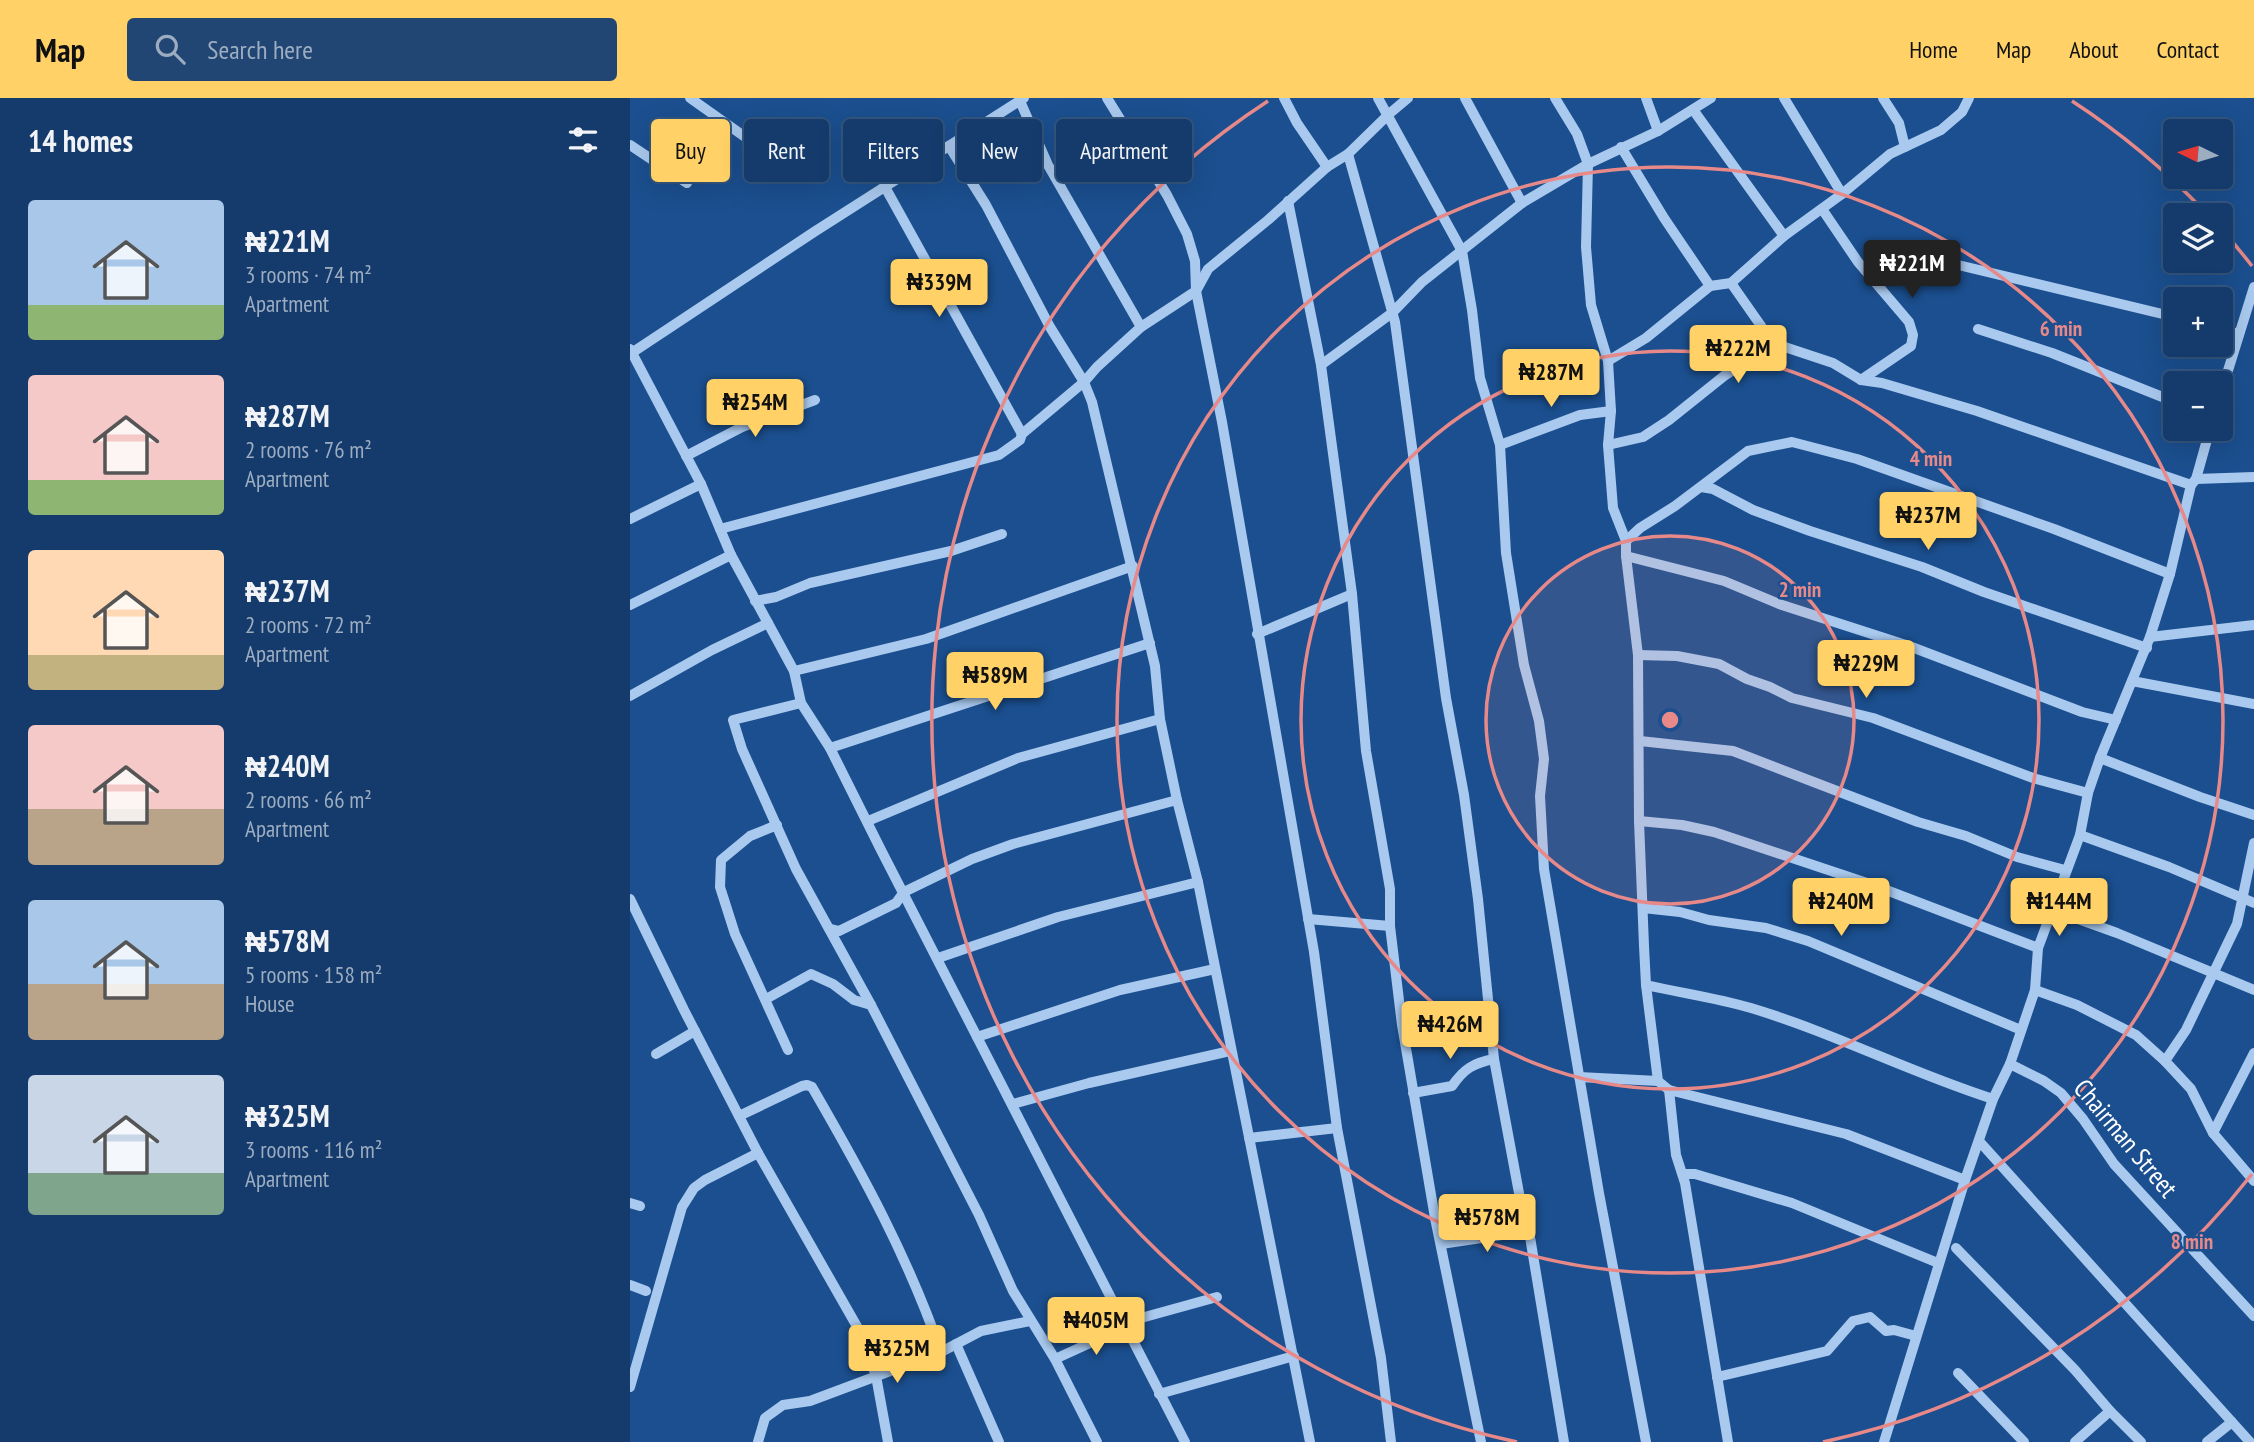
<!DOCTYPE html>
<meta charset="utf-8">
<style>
:root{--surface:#143b6b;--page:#214673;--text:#f1f3f6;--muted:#9dadc1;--line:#33557e;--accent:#ffd166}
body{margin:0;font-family:"PT Sans Narrow",sans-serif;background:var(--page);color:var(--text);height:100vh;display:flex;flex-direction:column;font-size:26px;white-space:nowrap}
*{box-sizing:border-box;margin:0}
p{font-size:23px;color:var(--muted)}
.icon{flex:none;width:38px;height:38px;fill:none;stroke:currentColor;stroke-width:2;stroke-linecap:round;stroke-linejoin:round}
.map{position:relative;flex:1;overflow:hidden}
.side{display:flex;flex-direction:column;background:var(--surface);width:630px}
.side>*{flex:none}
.banner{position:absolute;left:21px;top:21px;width:665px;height:63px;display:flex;gap:14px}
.needle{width:46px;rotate:275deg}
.tools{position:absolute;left:1533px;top:21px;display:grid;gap:14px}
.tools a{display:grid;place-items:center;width:70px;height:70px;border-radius:7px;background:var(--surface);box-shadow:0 7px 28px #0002,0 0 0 2px var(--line);font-size:35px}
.price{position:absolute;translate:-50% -60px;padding:0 16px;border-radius:7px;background:var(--accent);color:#111;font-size:23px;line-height:46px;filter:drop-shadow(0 2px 4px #0008)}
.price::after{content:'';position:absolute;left:50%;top:42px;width:21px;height:16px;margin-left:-10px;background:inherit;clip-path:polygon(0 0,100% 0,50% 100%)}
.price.current{background:#222;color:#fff}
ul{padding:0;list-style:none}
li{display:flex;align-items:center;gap:21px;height:175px;padding:0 28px}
li span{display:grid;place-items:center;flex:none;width:196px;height:140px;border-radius:7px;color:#555}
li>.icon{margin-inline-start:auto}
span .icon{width:84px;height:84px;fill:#fffc;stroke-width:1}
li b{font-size:30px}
h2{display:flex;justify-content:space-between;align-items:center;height:84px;padding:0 28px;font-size:30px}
.tag{padding:0 24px;border-radius:7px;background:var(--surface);box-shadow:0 7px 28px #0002,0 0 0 2px var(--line);font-size:24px;line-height:63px}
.tag.current{background:var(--accent);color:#111}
header{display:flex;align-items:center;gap:42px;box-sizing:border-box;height:98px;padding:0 35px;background:var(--accent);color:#111}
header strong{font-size:33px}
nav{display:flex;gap:38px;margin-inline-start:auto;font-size:24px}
.search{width:490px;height:63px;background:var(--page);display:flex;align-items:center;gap:18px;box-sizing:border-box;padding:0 24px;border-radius:7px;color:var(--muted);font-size:26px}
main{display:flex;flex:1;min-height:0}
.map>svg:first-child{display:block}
</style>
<header>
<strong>Map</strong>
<div class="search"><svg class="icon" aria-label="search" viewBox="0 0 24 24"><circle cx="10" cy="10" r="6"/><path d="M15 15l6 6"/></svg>Search here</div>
<nav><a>Home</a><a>Map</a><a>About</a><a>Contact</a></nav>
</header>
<main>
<section class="side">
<h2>14 homes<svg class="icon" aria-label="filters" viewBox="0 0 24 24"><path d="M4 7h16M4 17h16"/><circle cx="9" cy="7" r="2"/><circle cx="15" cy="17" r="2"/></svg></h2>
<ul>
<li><span style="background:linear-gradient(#a9c7e8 75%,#8fb573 0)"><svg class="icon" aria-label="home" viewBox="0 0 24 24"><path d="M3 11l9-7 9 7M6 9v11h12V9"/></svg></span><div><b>₦221M</b><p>3 rooms · 74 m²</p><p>Apartment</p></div></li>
<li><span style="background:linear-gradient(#f6c9c9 75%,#8fb573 0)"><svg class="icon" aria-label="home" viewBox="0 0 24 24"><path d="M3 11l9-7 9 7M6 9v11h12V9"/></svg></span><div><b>₦287M</b><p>2 rooms · 76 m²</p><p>Apartment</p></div></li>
<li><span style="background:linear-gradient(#ffd9b3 75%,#c2b280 0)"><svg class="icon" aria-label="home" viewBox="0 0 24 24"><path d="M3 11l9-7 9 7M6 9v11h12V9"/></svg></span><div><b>₦237M</b><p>2 rooms · 72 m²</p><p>Apartment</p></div></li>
<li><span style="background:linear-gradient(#f6c9c9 60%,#b9a48a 0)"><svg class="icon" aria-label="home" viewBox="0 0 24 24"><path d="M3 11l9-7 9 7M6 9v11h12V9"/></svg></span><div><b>₦240M</b><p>2 rooms · 66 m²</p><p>Apartment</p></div></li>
<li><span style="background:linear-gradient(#a9c7e8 60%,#b9a48a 0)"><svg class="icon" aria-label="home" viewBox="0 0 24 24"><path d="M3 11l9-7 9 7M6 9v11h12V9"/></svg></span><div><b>₦578M</b><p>5 rooms · 158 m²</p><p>House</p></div></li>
<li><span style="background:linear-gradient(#c9d6e8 70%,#7fa58c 0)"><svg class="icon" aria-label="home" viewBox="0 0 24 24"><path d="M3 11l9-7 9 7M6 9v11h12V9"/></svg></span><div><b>₦325M</b><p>3 rooms · 116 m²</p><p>Apartment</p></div></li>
</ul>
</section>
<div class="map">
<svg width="1624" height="1344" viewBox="0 0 1624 1344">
<rect width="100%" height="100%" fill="#1b4f8f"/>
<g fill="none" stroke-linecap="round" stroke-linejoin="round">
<g stroke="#a9c9ee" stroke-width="10">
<path d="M 60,0 L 142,58"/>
<path d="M 477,0 L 537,97 L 557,136 L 565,163 L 566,193 L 592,324 L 684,854 L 707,1030 L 751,1260 L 761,1344"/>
<path d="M 654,0 L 667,25 L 697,69"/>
<path d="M 748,0 L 832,153 L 842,212 L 850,280 L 870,347 L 876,455 L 894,567 L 909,623 L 914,661 L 910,698 L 914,771 L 969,1095 L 1016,1344"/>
<path d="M 835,0 L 892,105"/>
<path d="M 925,0 L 947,36 L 958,66 L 956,149 L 961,207 L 978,263 L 981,313 L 978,347 L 983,410 L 996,443 L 996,458 L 1008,557 L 1009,723 L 1014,848 L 1016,887 L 1028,983 L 1039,992 L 1046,1057 L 1055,1085 L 1098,1344"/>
<path d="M 1016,0 L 1028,33 L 1081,0"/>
<path d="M 1154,0 L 1212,96"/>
<path d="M 1253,0 L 1269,25 L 1275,49"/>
<path d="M 390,3 L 418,67 L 511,229"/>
<path d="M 1064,13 L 1154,138"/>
<path d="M 0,47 L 57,85"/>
<path d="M 319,48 L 356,107 L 420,229 L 454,284 L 462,304 L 525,568 L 530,621 L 547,702 L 568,784 L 680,1344"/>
<path d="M 991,49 L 1034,120 L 1080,188 L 1101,185 L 1154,138 L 1212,96 L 1260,56 L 1311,32 L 1332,14 L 1339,0"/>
<path d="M 718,56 L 765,224 L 816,600 L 834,697 L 848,801 L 864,961 L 892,1111 L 899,1133 L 934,1344"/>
<path d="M 255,89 L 392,336"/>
<path d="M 658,103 L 691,267 L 722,496 L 736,653 L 760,791 L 760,828 L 772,927 L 805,1120 L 851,1344"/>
<path d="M 1192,111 L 1228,164 L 1279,224 L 1283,237 L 1281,248 L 1231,282"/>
<path d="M 1324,166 L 1545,219"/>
<path d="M 1348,231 L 1422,255 L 1545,304"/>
<path d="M 1591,231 L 1609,236"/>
<path d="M 1143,245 L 1203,265 L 1231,282 L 1252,285 L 1347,313 L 1561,387"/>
<path d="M 0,251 L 71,386 L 101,457 L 164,573 L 171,605 L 200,650 L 251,752 L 555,1344"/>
<path d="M 0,256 L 184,134 L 394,0"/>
<path d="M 978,263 L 1016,240 L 1080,188"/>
<path d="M 691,267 L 762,215 L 792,184 L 892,105 L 958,66 L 1028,33"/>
<path d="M 1591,295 L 1624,189"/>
<path d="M 870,347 L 950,317 L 981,313"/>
<path d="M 978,347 L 1013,339 L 1039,322 L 1094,278 L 1143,245 L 1101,185"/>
<path d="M 56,358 L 112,329 L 185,302"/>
<path d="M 1566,381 L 1624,379"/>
<path d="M 1071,389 L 1083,391 L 1123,412 L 1180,433 L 1292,469 L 1354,494 L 1517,550"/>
<path d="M 0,421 L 71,386"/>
<path d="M 90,431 L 369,357 L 390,342 L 392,336 L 454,284 L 467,269 L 511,229 L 566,193 L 578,171 L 638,122 L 697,69 L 718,56 L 759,16 L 778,0"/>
<path d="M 996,443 L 1010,430 L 1045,408 L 1118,353 L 1162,344 L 1227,361 L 1424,431 L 1540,476"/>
<path d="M 996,458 L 1094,483 L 1149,506 L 1279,548 L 1452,614 L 1486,622"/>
<path d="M 125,503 L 146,499 L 180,485 L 321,453 L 372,436"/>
<path d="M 0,507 L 101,457"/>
<path d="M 627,536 L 722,496"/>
<path d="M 1520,539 L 1624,527"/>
<path d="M 1008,557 L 1047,558 L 1089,566 L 1117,581 L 1140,589 L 1162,600 L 1243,620 L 1403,680 L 1458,695"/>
<path d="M 164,573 L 296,541 L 503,468"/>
<path d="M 1502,583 L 1624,606"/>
<path d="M 0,598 L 82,552 L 138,525"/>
<path d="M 171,605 L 103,622 L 112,651 L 166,771 L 241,907 L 349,1117 L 383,1193 L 425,1261 L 467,1344"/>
<path d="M 1010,643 L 1103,653 L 1288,724 L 1336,738 L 1387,759 L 1435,772"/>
<path d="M 200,650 L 520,545"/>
<path d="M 1470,660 L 1570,699 L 1624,717"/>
<path d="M 238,723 L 388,660 L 530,621"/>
<path d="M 1009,723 L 1052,727 L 1084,734 L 1243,787 L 1408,850"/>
<path d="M 147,727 L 120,738 L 91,762 L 90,789 L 105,836 L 158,952"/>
<path d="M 1450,737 L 1539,769 L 1624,805"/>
<path d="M 1624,745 L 1607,826 L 1556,932 L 1535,963 L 1561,991 L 1583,1035 L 1624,1083"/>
<path d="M 0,801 L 54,912 L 128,1055 L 229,1232 L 246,1278 L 258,1344"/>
<path d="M 1013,810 L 1050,814 L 1079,822 L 1136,830 L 1178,843 L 1391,932"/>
<path d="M 1423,812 L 1487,835 L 1624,892"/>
<path d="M 678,821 L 760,828"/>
<path d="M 201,831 L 209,833 L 266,805 L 274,794 L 342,761 L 383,746 L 547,702"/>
<path d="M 308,860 L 428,819 L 568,784"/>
<path d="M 1016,887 C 1051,895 1087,900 1121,910 C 1204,935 1281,975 1363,1001"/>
<path d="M 1405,892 L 1447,907 L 1506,937 L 1535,963"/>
<path d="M 136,901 L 181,876 L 203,886 L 224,902 L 241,907"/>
<path d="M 347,939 L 490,892 L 585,871"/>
<path d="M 26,956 L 65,933"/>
<path d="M 1380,966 L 1414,983 L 1431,995 L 1453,1021 L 1484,1066 L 1624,1218"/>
<path d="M 949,979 L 1028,983"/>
<path d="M 1039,992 L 1216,1036 L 1335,1082"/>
<path d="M 783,995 L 822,988 C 834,971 843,965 864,961"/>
<path d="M 383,1006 L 459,985 L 600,953"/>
<path d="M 109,1018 L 172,988 L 177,987 L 182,989 C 233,1077 277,1157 311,1254"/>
<path d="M 1583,1035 L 1624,955"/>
<path d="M 619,1040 L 707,1030"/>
<path d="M 1349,1043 L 1620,1344"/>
<path d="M 1053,1076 L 1065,1076 L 1162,1105 L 1308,1165"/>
<path d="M 0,1105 L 10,1108"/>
<path d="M 811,1146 L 899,1133"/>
<path d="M 1326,1150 L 1445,1272 L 1480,1313 L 1511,1344"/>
<path d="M 0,1187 L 16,1193"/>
<path d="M 493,1225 L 587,1199"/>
<path d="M 326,1246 L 369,1344"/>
<path d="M 425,1261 L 495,1229"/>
<path d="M 1328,1275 L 1394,1344"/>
<path d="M 1087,1279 L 1197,1253 L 1223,1223 L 1240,1219 L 1256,1233 L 1264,1232 L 1286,1238"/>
<path d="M 0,1289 L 52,1109 L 64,1090 L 75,1082 L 128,1055"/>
<path d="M 529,1296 L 664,1258"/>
<path d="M 128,1344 L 135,1320 L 153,1307 L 180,1303 L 311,1254 L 351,1233 L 400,1223"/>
<path d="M 1254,1344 L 1335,1082 L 1363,1001 L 1380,966 L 1405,892 L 1408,850 L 1450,737 L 1458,695 L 1470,660 L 1520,539 L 1540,476 L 1561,387 L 1566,381 L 1580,331"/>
<path d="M 1445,1344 L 1480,1313"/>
<path d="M 1577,1344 L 1602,1324"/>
</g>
</g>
<circle cx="1040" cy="622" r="184" fill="#e88989" fill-opacity=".12"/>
<g fill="none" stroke="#e88989" stroke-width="3.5">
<circle cx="1040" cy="622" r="184"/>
<circle cx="1040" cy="622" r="369"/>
<circle cx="1040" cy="622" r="553"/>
<path d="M1622 1076A738 738 0 0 1 1193 1344M887 1344A738 738 0 0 1 638 3M1442 3A738 738 0 0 1 1575 114M1593 133A738 738 0 0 1 1622 168"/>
</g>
<g text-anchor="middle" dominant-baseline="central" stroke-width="5" stroke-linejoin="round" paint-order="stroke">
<g font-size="26" fill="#fff" stroke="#1b4f8f">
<text transform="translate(1496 1040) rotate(50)">Chairman Street</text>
</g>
</g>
<circle cx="1040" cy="622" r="10" fill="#e88989" stroke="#1b4f8f" stroke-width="3.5"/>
<g font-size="21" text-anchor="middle" font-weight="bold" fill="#e88989" stroke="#1b4f8f" stroke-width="5" stroke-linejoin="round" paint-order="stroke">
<text x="1431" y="238">6 min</text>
<text x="1301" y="368">4 min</text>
<text x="1170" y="499">2 min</text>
<text x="1562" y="1151">8 min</text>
</g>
</svg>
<div class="tools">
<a><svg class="needle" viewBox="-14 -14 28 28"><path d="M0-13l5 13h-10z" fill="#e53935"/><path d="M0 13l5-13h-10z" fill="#9dadc1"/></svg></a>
<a><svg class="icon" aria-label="layers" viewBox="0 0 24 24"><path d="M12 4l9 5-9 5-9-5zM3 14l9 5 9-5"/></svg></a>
<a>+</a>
<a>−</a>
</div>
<b class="price current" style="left:1282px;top:202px">₦221M</b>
<b class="price" style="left:309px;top:221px">₦339M</b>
<b class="price" style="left:1108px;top:287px">₦222M</b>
<b class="price" style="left:921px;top:311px">₦287M</b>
<b class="price" style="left:125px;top:341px">₦254M</b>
<b class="price" style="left:1298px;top:454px">₦237M</b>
<b class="price" style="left:1236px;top:602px">₦229M</b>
<b class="price" style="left:365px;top:614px">₦589M</b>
<b class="price" style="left:1211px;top:840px">₦240M</b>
<b class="price" style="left:1429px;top:840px">₦144M</b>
<b class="price" style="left:820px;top:963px">₦426M</b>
<b class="price" style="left:857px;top:1156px">₦578M</b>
<b class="price" style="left:466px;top:1259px">₦405M</b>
<b class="price" style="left:267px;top:1287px">₦325M</b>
<div class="banner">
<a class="tag current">Buy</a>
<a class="tag">Rent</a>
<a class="tag">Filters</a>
<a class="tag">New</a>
<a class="tag">Apartment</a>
</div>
</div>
</main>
